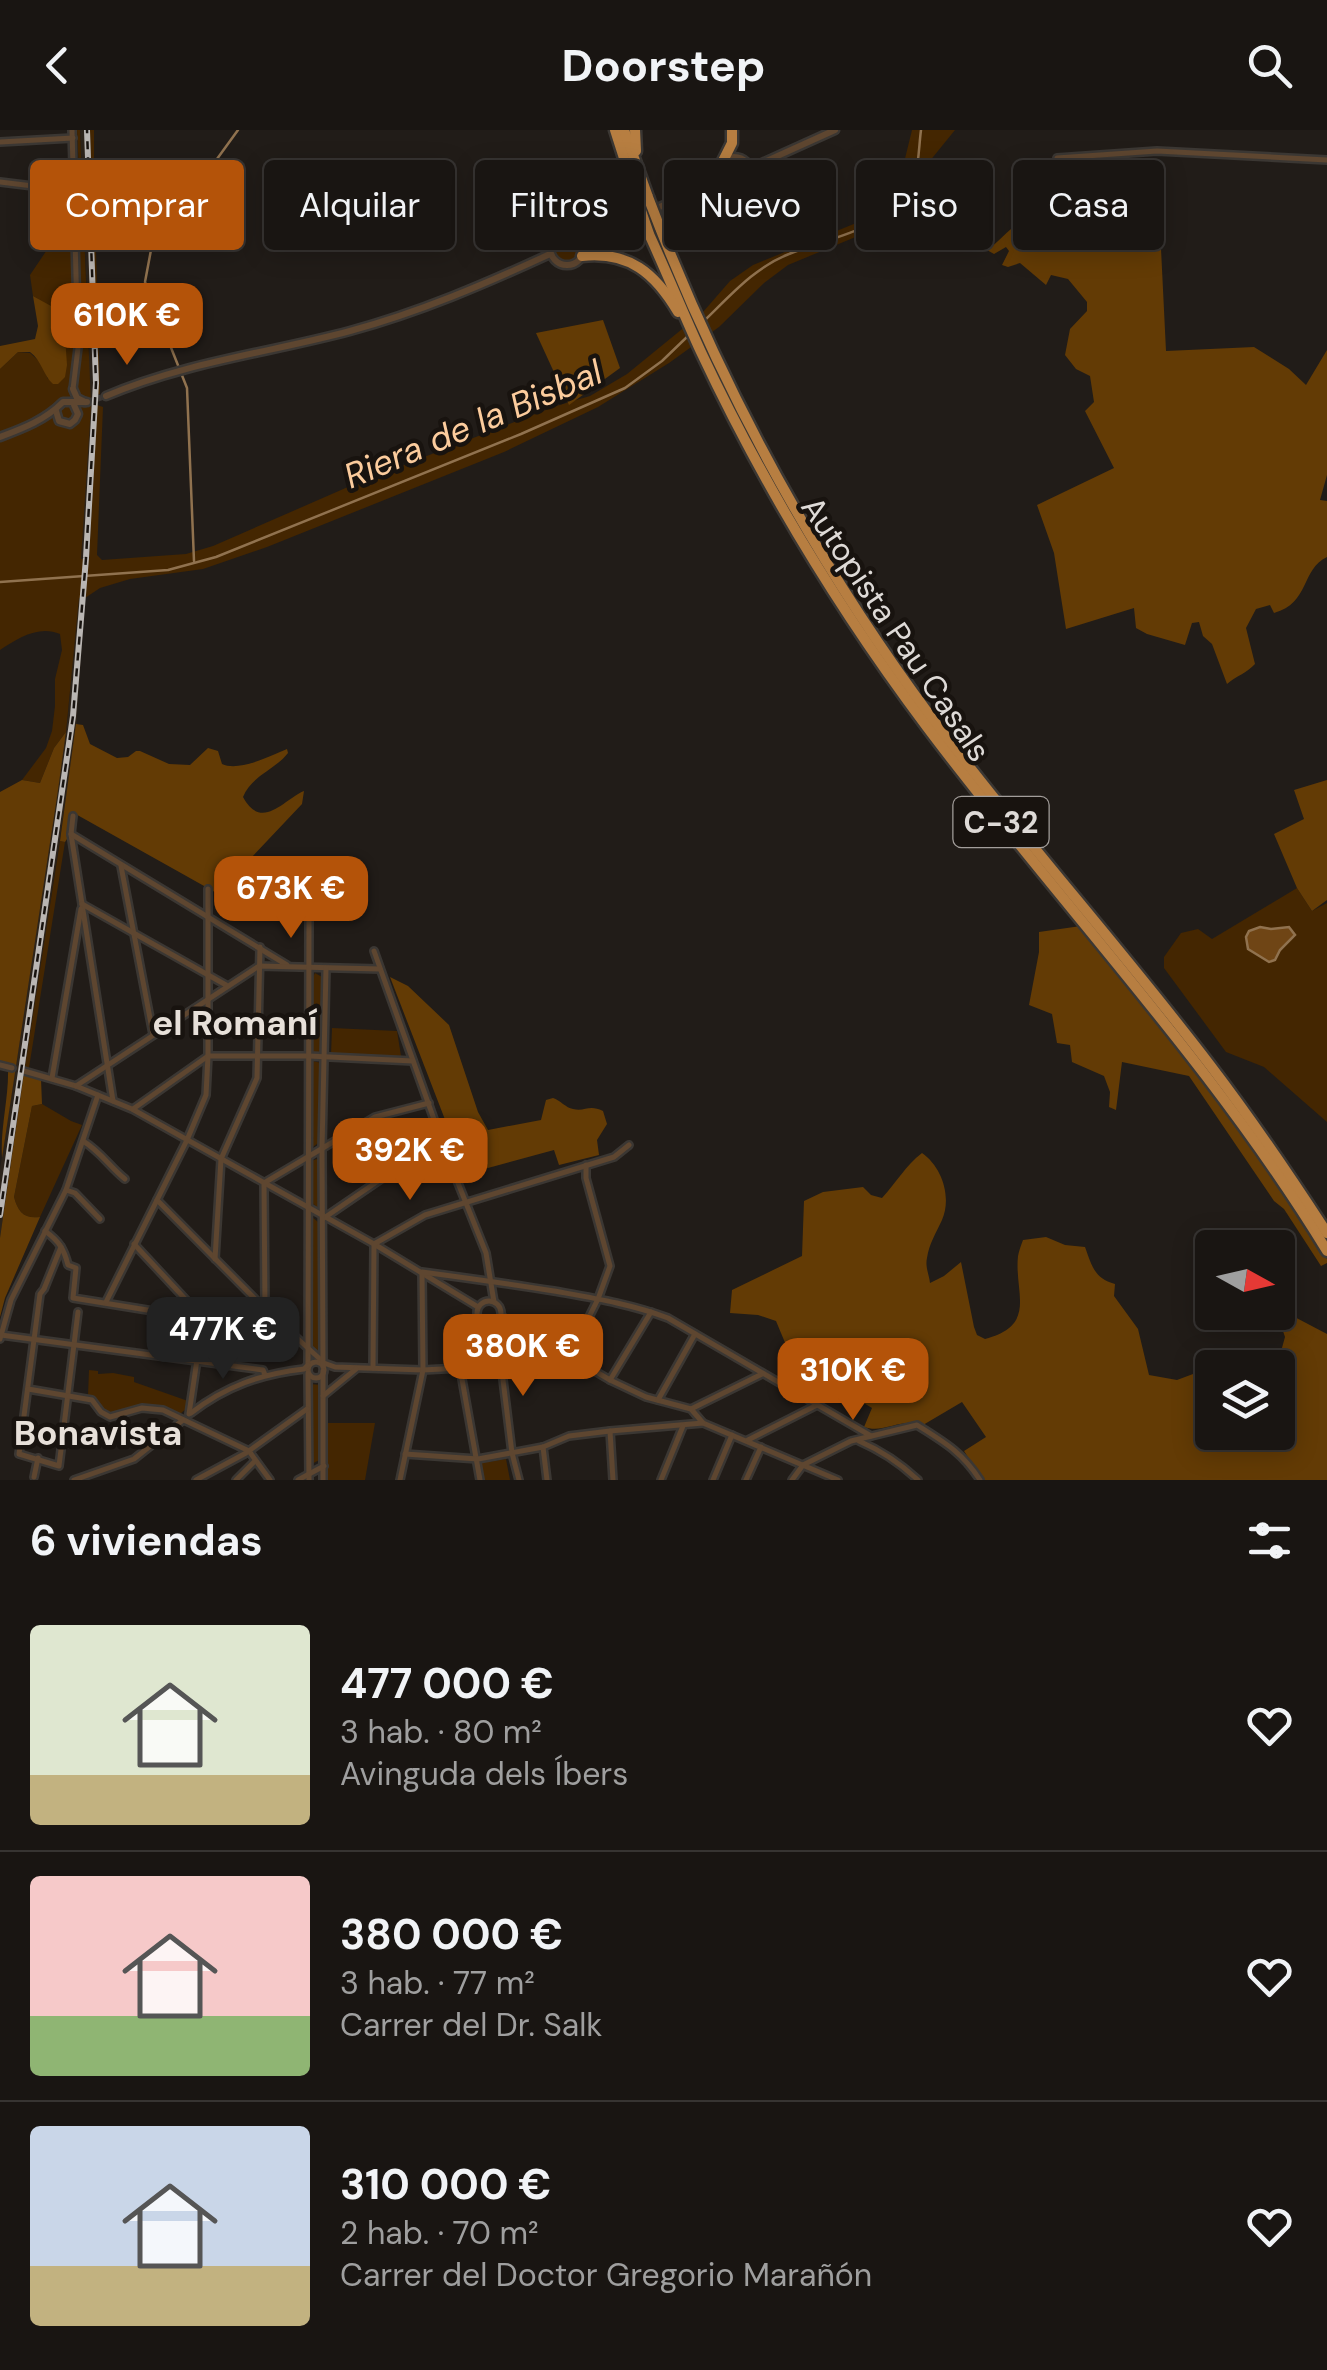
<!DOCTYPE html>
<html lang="es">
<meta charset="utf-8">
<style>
:root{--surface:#191512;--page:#221e1b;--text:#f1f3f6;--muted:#9f9f9f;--line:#373432;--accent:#b45309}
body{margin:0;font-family:"DM Sans",sans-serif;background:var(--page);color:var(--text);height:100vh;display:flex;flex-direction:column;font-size:38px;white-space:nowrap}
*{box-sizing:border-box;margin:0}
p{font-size:32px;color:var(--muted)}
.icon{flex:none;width:55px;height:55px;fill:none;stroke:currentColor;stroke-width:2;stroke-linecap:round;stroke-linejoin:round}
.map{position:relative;height:1350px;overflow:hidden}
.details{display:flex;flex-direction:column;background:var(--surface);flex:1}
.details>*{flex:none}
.guide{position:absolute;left:30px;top:30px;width:1268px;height:90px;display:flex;gap:20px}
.needle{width:65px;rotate:98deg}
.fabs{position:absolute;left:1195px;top:1100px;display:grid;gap:20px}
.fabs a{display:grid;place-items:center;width:100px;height:100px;border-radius:10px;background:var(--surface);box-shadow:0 5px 25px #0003,0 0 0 2px var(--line);font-size:50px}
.price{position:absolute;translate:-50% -85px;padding:0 22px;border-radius:20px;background:var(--accent);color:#fff;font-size:32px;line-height:65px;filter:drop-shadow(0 2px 5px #0008)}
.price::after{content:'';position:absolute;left:50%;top:60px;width:30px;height:22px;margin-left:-15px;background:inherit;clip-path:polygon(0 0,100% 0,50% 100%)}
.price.current{background:#222;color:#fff}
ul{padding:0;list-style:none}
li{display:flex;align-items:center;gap:30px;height:250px;padding:0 30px}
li+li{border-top:2px solid var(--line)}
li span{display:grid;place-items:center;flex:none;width:280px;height:200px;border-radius:10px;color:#555}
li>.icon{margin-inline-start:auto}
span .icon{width:120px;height:120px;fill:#fffc;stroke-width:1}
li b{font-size:42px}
h2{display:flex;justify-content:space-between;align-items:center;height:120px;padding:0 30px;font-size:42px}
.chip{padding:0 35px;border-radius:10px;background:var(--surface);box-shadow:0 5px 25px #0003,0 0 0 2px var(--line);font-size:35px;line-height:90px}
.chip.current{background:var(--accent);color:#fff}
header{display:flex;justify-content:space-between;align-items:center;height:130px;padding:0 30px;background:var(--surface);font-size:45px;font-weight:700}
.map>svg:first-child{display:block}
</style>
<header><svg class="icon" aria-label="back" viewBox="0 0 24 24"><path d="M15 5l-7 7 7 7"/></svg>Doorstep<svg class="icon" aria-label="search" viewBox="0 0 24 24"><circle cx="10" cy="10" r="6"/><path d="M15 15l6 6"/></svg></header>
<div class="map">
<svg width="1327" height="1350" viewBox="0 0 1327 1350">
<rect width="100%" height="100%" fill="#211c18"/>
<g fill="#2c231a">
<path d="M 80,0 L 90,0 L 98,257 L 96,327 L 89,430 L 81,430 L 89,217 Z"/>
<path d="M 79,468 L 85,468 L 76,601 L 0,1108 L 0,1039 L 66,603 Z"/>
</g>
<g fill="#442601">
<path d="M 77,0 L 80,0 L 91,276 L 81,429 L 89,429 L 97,275 L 103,277 L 97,425 L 102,430 L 186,424 L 213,416 L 357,353 L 556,276 L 590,266 L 627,244 L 703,182 L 730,151 L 753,135 L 866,89 L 887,76 L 898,57 L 912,0 L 955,0 L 929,32 L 919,54 L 893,87 L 870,101 L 788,135 L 764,153 L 719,197 L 669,233 L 598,277 L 504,322 L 267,417 L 203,439 L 130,449 L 100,458 L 85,468 L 79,468 L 66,602 L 54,618 L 40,653 L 22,650 L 46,618 L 52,601 L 55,576 L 55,549 L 62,520 L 60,504 C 39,495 18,508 0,520 L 0,239 L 18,222 L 30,223 L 41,233 L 48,249 C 69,207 79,193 33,166 L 30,145 L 61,99 L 59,63 L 80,65 Z"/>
<path d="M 90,0 L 94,0 L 94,38 L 100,52 L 102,89 L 111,100 L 110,106 L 103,111 L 96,120 L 100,264 L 97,265 Z"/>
<circle cx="735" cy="45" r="13"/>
<circle cx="567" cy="119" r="13"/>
<path d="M 60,711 L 65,712 L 28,944 L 24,943 Z"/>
<path d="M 1297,758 L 1312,781 L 1327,773 L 1327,992 L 1264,937 L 1226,922 L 1164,838 L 1164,827 L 1181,803 L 1198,799 L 1212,809 Z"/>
<path d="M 315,843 L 322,847 L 321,919 L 319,924 L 311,922 L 312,849 Z"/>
<path d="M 332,898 L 397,901 L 401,926 L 331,925 Z"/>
<path d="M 313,931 L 321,933 L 321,1011 L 310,1019 L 310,938 Z"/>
<path d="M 42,974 L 71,991 L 82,995 L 40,1087 C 24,1089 18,1082 14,1067 L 32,976 Z"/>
<path d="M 320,1028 L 320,1077 L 318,1078 L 311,1072 L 311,1031 Z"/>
<path d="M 313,1088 L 322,1095 L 321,1217 L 318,1223 L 310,1215 L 310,1099 Z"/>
<path d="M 89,1240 L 98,1241 L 98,1244 L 113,1243 L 134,1247 L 134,1252 L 188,1271 L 187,1278 L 180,1284 C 152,1273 141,1276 112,1283 C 100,1281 99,1270 88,1266 Z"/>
<path d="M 310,1254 L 321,1255 L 321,1329 L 310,1335 Z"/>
<path d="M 326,1293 L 375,1293 L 365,1350 L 326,1350 Z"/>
<path d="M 506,1329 L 510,1350 L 483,1350 L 481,1333 Z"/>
</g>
<g fill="#633b05">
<path d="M 1158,57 L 1166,221 L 1254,217 L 1289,239 L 1306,255 L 1327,220 L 1327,345 L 1320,370 L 1327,371 L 1327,427 C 1301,439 1310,473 1274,483 L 1270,475 L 1256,479 L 1246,498 L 1255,534 C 1247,543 1236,546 1227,554 L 1212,514 L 1203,506 L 1199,492 L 1192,493 L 1185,515 L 1147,504 L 1136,498 L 1134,478 L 1066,499 L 1054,423 L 1037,375 L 1114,338 L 1085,281 L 1094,272 L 1090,246 L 1076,239 L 1065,225 L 1070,199 L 1087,181 L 1087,172 L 1068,149 L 1051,145 L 1046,155 L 1020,133 L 1008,137 L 1002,135 L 1009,121 L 1006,117 L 994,124 L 987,120 C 1005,108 1014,88 1038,90 L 1042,100 L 1051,98 L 1063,72 L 1077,63 L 1082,86 L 1126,81 L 1137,67 Z"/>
<path d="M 33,166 L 51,176 L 64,192 L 67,235 L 65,247 L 58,254 L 53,254 C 43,245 42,231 30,222 L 18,222 L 0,239 L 0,216 L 35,209 L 38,196 Z"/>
<path d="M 603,190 L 620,238 L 569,275 L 536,203 Z"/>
<path d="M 76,594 L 83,595 L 90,614 L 117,628 L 128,627 L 136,621 L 140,621 L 169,634 L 190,635 L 208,618 L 218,621 L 222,634 C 239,642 270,626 287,619 L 288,623 C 275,640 252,645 243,667 C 262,702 284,669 304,661 L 302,674 L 250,729 L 244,741 L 249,758 L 280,769 L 255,790 L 213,761 L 72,682 L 67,709 L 65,712 L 60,711 Z"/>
<path d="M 66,602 L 58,660 L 2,1028 C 0,998 9,968 8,938 L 0,931 L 0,662 L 22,650 L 40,653 L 54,618 Z"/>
<path d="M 1327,650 L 1327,770 L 1312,781 L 1297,758 L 1274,704 L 1304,689 L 1294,660 Z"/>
<path d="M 1081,796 L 1134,858 L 1270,1039 L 1327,1129 L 1327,1133 L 1321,1136 L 1284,1079 L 1274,1071 L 1189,946 L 1122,932 L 1116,980 L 1109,977 L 1110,962 L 1104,946 L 1072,932 L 1070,915 L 1057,913 L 1052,884 L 1029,875 L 1039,822 L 1039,802 Z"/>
<path d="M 390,847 L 408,856 L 449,895 L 478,982 L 488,1000 L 541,990 L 546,970 L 553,968 C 560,970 566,978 573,979 C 585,982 589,974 603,981 L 607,994 L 597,1010 L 599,1025 L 559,1035 L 554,1020 L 466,1044 Z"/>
<path d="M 24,943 L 41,949 L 42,974 L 32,976 L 14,1067 C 18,1082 24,1089 40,1087 L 5,1168 L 0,1187 L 0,1108 Z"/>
<path d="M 922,1023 C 942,1037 952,1067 942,1090 C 936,1103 929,1114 927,1128 C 925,1137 929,1144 930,1153 L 944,1146 L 961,1132 L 974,1197 L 977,1205 L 985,1209 C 1038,1195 1014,1163 1018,1126 C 1019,1121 1021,1115 1023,1110 L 1046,1107 L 1065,1115 L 1085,1117 C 1092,1136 1094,1148 1115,1154 L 1114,1166 L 1138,1199 L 1149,1245 L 1177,1250 L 1193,1244 L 1212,1247 L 1212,1302 L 1278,1302 L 1278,1238 L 1238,1237 L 1280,1225 L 1285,1207 L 1279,1189 L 1287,1183 L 1327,1204 L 1327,1350 L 983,1350 L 964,1321 L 986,1307 L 962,1272 L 923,1295 C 902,1287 884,1304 864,1297 L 872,1278 L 782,1224 L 786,1215 L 776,1191 L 758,1185 L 730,1183 L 732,1160 L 802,1126 L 804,1071 L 823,1062 L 863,1057 L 871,1065 L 882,1068 C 896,1053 906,1035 922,1023 Z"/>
</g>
<path fill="#6f4515" stroke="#90724f" stroke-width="2.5" d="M 1260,797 L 1271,799 L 1289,797 L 1295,805 L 1280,820 L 1275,830 L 1269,832 L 1248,819 L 1246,807 L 1249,801 Z"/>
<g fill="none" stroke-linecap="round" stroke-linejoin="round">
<g stroke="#90724f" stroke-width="2.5">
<path d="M 705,190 C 730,166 755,137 789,124 C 833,106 898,98 915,46 C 919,32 919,15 921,0"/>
<path d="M 194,431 L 187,258 L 145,152 L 151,120 L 238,0"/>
<path d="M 0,452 L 168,440 L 216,427 L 521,304 L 625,258 L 662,231 L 688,206"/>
</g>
<path stroke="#3d3835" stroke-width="6" stroke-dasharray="6 3" stroke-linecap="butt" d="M 87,272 L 106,266"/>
<g stroke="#3b3733" stroke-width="10">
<g id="minor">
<path d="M 72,0 L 78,218 L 73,259"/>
<path d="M 0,12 L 73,8"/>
<path d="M 1057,28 L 1157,21 L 1327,30"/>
<path d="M 0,52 L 74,61"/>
<path d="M 73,686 L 71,704 L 113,971"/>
<path d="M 71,704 L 287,835"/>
<path d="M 121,736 L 153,904"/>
<path d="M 82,774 L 226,855"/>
<path d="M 374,821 L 446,1023 L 486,1123 L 494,1172"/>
<path d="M 0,935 L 12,938"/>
<path d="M 24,941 L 76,956 L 132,979 L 374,1114 L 478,1177"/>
<path d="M 52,948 L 81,779"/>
<path d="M 76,956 L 259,836 L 380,839"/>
<path d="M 133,979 L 208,926 L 309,926 L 413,931"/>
<path d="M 83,1011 C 100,1021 110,1037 125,1049"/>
<path d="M 66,1060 L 75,1063 L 100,1089"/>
<path d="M 157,1070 L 265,1179 L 321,1230"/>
<path d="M 324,1088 L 381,1049 L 446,1023"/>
<path d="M 45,1101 C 59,1111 64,1119 68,1135 L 76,1138 L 73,1168 L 203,1189 L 189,1284"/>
<path d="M 134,1114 L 229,1216 L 265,1179 L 264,1053 L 375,987 L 429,973"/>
<path d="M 61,1117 L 44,1159 L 40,1164 L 19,1324 L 59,1336 L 78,1182"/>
<path d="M 215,1129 L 221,1029 L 257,948 L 260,817"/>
<circle cx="489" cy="1183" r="12"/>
<path d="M 106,1172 L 187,1010 L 206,965 L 208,926 L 208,759"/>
<path d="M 501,1186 L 610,1250 L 646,1267 L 691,1279 L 703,1293 L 838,1350"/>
<path d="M 496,1193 L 512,1323 L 519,1350"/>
<path d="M 1,1205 L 263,1240 L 265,1245"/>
<path d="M 0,1209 L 11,1170 L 66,1060 L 98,965"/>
<path d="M 570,1225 L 598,1169 L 610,1136 L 586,1048 L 586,1035"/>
<circle cx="316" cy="1240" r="8"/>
<path d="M 321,1232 L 335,1237 L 423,1240 L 460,1238 L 500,1227"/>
<path d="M 323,1237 L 322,1019 L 326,838"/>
<path d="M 308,1238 L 309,784"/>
<path d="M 373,1238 L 374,1114 L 425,1085 L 614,1027 L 629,1015"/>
<path d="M 460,1238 L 480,1350"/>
<path d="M 323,1241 L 323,1350"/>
<path d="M 308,1243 L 309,1350"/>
<path d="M 610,1250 L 651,1182"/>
<path d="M 28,1259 L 92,1270 L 101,1282 L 110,1287 L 142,1278 L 163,1280 L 249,1321 L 270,1350"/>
<path d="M 323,1266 L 356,1239"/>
<path d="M 658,1270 L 695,1204"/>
<path d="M 691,1279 L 762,1244"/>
<path d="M 191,1283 C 226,1256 261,1244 304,1239 L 308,1235"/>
<path d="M 610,1301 L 613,1350"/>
<path d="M 748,1310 L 817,1275"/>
<path d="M 859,1311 C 882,1321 900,1333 918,1350"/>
<path d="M 543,1317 L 547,1350"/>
<path d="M 405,1324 L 478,1329 L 543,1317 L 569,1306 L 610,1301 L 703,1293"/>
<path d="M 34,1347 L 38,1328"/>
<path d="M 74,1350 L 134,1329 L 183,1290"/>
<path d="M 196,1350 L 246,1323 L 307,1279"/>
<path d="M 236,1350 L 255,1331"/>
<path d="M 298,1350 L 324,1336"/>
<path d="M 400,1350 L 423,1240 L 422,1142 C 467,1148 510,1154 554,1161 C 593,1168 631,1174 668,1188 L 871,1306"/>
<path d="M 661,1350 L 683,1296"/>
<path d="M 713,1350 L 732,1305"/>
<path d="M 746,1350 L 761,1317"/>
<path d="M 792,1350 L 803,1335 L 851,1311 L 917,1295 C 944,1312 962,1322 980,1350"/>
</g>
</g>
<g stroke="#3b3733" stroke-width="11">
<g id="tertiary">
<circle cx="734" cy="45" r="18"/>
<path d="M 751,38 L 835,0"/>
<circle cx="567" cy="118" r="17"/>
<path d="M 582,110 L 718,52"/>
<path d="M 73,259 L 77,268 L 85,272"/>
<path d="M 106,266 C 186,232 268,223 350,201 C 420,182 485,154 550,124"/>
<path d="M 56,281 L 59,291 L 70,294 L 75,290 L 78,284 L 74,275"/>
<path d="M 0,307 C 24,298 45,290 63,272 L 87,272"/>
</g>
</g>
<g stroke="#3b3733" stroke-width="15">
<g id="motorway">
<path d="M 615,0 L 639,75"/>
<path d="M 624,0 L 648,67"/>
<path d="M 635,0 L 636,21"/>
<path d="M 723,31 L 732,13 L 732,0"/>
<path d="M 660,98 C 729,272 819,436 931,587 C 1020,706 1120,817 1210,935 C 1252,990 1290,1046 1327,1103"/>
<path d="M 649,104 C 667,143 683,183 701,222 C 763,354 840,481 927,597 C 1059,773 1212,932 1327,1121"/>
<path d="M 582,126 C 629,121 655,143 678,182"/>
</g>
</g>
<use href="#minor" stroke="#5e4630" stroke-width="5"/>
<use href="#tertiary" stroke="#5e4630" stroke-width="6"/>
<use href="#motorway" stroke="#b77e41" stroke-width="10"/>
<g stroke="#bab6b3" stroke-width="6">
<path id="rail" d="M 0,1085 L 73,586 L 86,428 L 96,253 L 87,0"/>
</g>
<use href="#rail" stroke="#18130f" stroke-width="2.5" stroke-dasharray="8" stroke-linecap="butt"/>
<g stroke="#3b3733" stroke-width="15" stroke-linecap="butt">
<g id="motorway-bridge">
<path d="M 648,67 L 660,98"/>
<path d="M 639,75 L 649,104"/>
</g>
</g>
<use href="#motorway-bridge" stroke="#b77e41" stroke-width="10"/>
</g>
<g text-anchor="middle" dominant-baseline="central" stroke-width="9" stroke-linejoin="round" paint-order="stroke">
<rect fill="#18130f" stroke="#a39e9b" stroke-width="2.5" x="953.5" y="667" width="95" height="50" rx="8"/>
<g font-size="30" font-weight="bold" fill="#dedad7">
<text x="1001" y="692">C-32</text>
</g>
<g font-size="32" fill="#dedad7" stroke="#18130f">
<text transform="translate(896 499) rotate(56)">Autopista Pau Casals</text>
</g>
<g font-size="35" font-style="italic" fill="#fccc9d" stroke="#18130f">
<text transform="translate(473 294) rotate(-23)">Riera de la Bisbal</text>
</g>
<g font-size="35" font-weight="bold" fill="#e7e0d9" stroke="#18130f">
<text x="235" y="893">el Romaní</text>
<text x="98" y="1303">Bonavista</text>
</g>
</g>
</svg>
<div class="fabs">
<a><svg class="needle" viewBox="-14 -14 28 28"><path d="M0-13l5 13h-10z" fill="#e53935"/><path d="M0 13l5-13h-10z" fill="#9f9f9f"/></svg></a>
<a><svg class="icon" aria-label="layers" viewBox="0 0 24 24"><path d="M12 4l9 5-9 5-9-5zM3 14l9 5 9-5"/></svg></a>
</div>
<b class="price" style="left:127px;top:238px">610K €</b>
<b class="price" style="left:291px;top:811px">673K €</b>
<b class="price" style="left:410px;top:1073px">392K €</b>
<b class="price current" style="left:223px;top:1252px">477K €</b>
<b class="price" style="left:523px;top:1269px">380K €</b>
<b class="price" style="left:853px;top:1293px">310K €</b>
<div class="guide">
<a class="chip current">Comprar</a>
<a class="chip">Alquilar</a>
<a class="chip">Filtros</a>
<a class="chip">Nuevo</a>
<a class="chip">Piso</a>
<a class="chip">Casa</a>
</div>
</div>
<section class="details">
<h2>6 viviendas<svg class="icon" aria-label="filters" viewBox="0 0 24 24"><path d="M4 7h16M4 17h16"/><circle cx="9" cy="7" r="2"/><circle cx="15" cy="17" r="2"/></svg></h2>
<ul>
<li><span style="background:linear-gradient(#dfe7d0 75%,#c2b280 0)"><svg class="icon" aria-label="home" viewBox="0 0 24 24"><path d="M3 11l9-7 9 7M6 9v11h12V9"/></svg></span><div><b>477 000 €</b><p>3 hab. · 80 m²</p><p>Avinguda dels Íbers</p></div><svg class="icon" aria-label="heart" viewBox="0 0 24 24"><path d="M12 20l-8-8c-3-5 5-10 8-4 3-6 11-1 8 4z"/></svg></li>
<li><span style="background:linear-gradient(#f6c9c9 70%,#8fb573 0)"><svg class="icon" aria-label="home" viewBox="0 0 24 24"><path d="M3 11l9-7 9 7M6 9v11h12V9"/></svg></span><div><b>380 000 €</b><p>3 hab. · 77 m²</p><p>Carrer del Dr. Salk</p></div><svg class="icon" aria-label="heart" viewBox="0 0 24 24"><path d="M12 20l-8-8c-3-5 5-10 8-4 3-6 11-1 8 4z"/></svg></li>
<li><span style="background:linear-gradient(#c9d6e8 70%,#c2b280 0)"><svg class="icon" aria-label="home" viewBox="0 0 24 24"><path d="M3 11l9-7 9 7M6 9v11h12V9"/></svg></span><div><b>310 000 €</b><p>2 hab. · 70 m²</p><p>Carrer del Doctor Gregorio Marañón</p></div><svg class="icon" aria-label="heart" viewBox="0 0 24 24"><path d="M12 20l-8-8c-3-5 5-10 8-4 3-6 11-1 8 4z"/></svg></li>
</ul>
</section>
